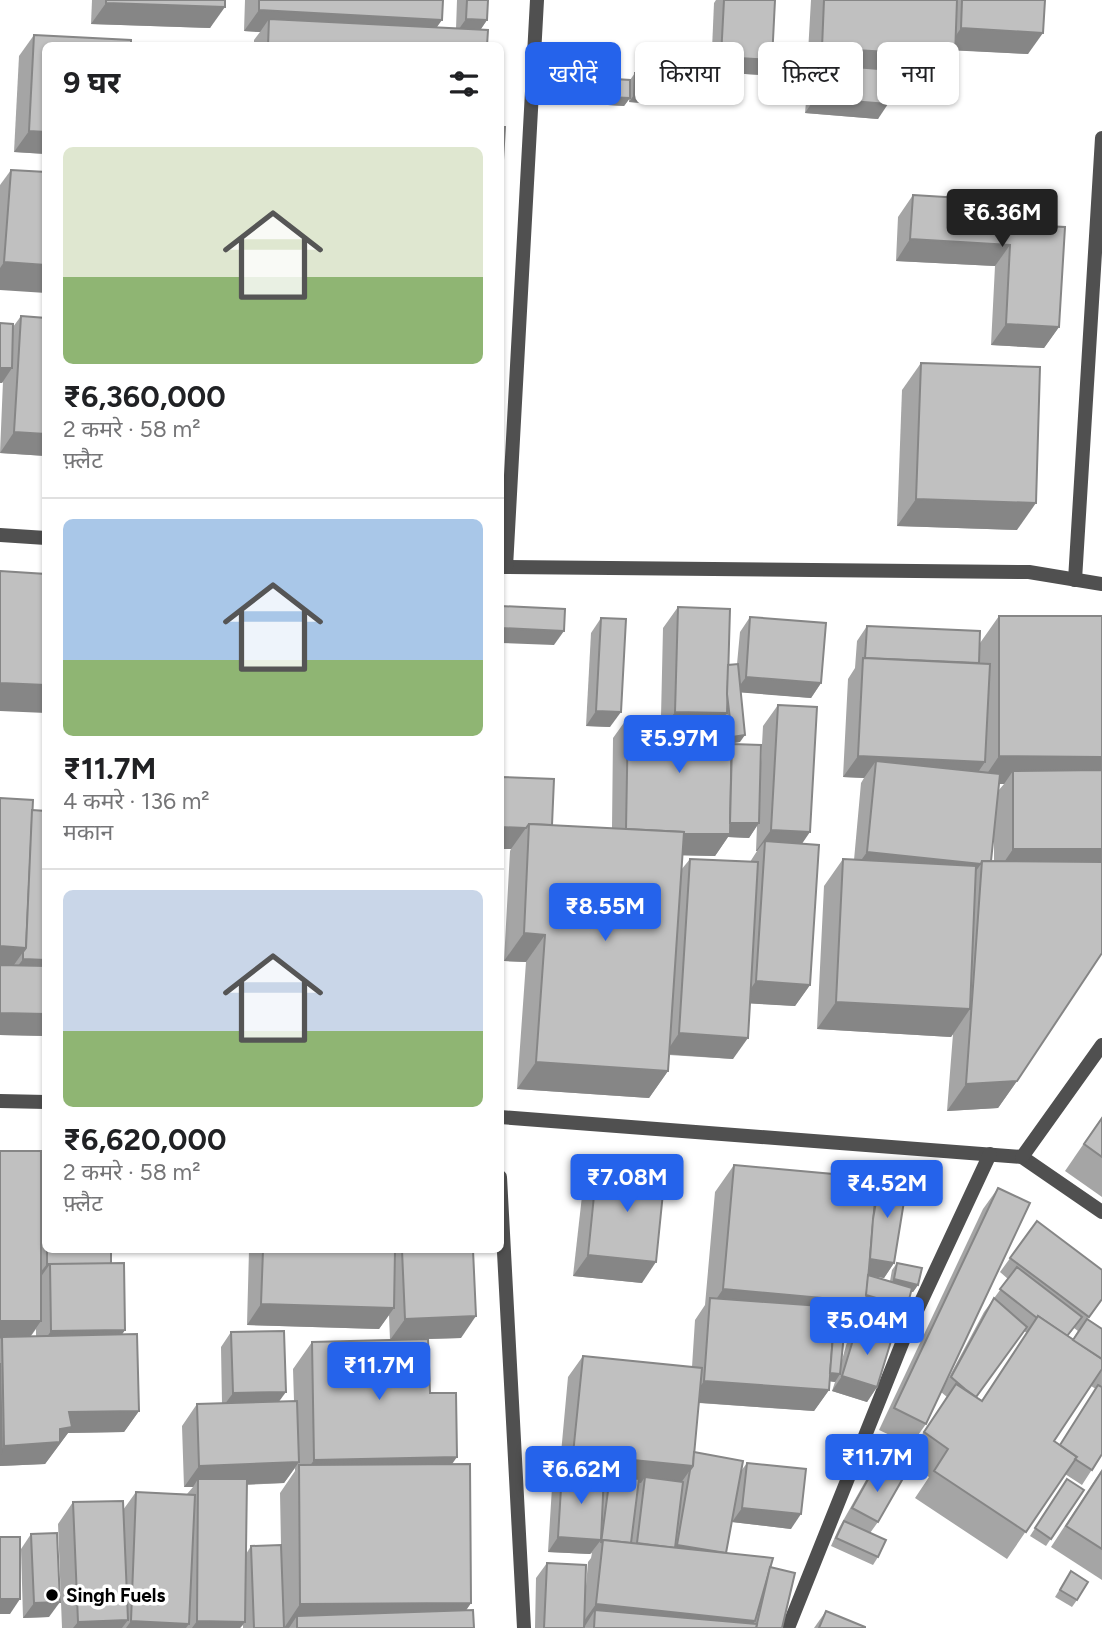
<!DOCTYPE html>
<html lang="hi">
<meta charset="utf-8">
<style>
:root{--surface:#fff;--page:#f2f2f2;--text:#202124;--muted:#757577;--line:#e0e0e0;--accent:#2563eb}
body{margin:0;font-family:Figtree,"Noto Sans Devanagari",sans-serif;background:var(--page);color:var(--text);height:100vh;display:flex;flex-direction:column;font-size:26px;white-space:nowrap}
*{box-sizing:border-box;margin:0}
p{font-size:23px;color:var(--muted)}
.icon{flex:none;width:38px;height:38px;fill:none;stroke:currentColor;stroke-width:2;stroke-linecap:round;stroke-linejoin:round}
.map{position:relative;flex:1;overflow:hidden}
.drawer{position:absolute;left:42px;top:42px;width:462px;height:1211px;display:flex;flex-direction:column;background:var(--surface);border-radius:10px;box-shadow:0 2px 5px #0004}
.drawer>*{flex:none}
.guide{position:absolute;left:525px;top:42px;width:471px;height:63px;display:flex;gap:14px}
.price{position:absolute;translate:-50% -60px;padding:0 16px;border-radius:7px;background:var(--accent);color:#fff;font-size:23px;line-height:46px;filter:drop-shadow(0 2px 4px #0008)}
.price::after{content:'';position:absolute;left:50%;top:42px;width:21px;height:16px;margin-left:-10px;background:inherit;clip-path:polygon(0 0,100% 0,50% 100%)}
.price.on{background:#222;color:#fff}
ul{padding:0;list-style:none}
li{display:grid;align-content:center;gap:14px;height:371px;padding:0 21px}
li+li{border-top:2px solid var(--line)}
li span{display:grid;place-items:center;height:217px;border-radius:10px;color:#555}
li>.icon{margin-inline-start:auto}
span .icon{width:126px;height:126px;fill:#fffc;stroke-width:1}
li b{font-size:30px}
h2{display:flex;justify-content:space-between;align-items:center;height:84px;padding:0 21px;font-size:30px}
.pill{padding:0 24px;border-radius:10px;background:var(--surface);box-shadow:0 2px 5px #0004;font-size:24px;line-height:63px}
.pill.on{background:var(--accent);color:#fff}
.map>svg:first-child{display:block}
</style>
<div class="map">
<svg width="1102" height="1628" viewBox="0 0 1102 1628">
<rect width="100%" height="100%" fill="#fff"/>
<g fill="none" stroke-linecap="round" stroke-linejoin="round">
<g stroke="#505050" stroke-width="14">
<path d="M 506,567 L 1029,572 L 1102,584"/>
<path d="M 1075,580 L 1102,138"/>
<path d="M 0,1101 L 46,1102"/>
<path d="M 500,1117 L 1022,1157 L 1102,1212"/>
<path d="M 1022,1157 L 1102,1045"/>
<path d="M 500,1177 L 524,1628"/>
<path d="M 788,1628 L 905,1336 L 990,1154"/>
</g>
<g stroke="#505050" stroke-width="14">
<path d="M 0,535 L 46,538"/>
<path d="M 500,567 L 506,567 L 537,0"/>
</g>
</g>
<g fill="#a5a5a5" fill-rule="evenodd">
<path d="M 92,0 L 225,0 L 210,28 L 91,24 Z"/>
<path d="M 245,0 L 443,0 L 436,28 L 456,29 L 457,0 L 488,0 L 487,20 L 480,30 L 487,46 L 254,46 L 254,40 L 260,32 L 244,31 Z"/>
<path d="M 716,0 L 775,0 L 772,60 L 762,75 L 711,72 L 714,3 Z"/>
<path d="M 811,0 L 1045,0 L 1028,54 L 955,50 L 940,77 L 891,74 L 878,119 L 805,113 L 808,78 L 813,70 L 807,70 Z"/>
<path d="M 34,35 L 46,154 L 14,152 L 19,56 Z"/>
<path d="M 635,73 L 668,105 L 629,102 L 629,99 L 624,106 L 576,103 L 577,85 L 583,77 L 630,80 Z"/>
<path d="M 11,170 L 46,172 L 0,290 L 0,185 Z"/>
<path d="M 913,195 L 1025,225 L 1059,327 L 1044,348 L 991,345 L 995,266 L 896,261 L 898,217 Z"/>
<path d="M 21,316 L 46,456 L 0,453 L 3,381 L 2,383 L 0,383 L 0,323 L 13,327 Z"/>
<path d="M 921,363 L 1017,530 L 897,526 L 902,390 Z"/>
<path d="M 678,607 L 728,665 L 737,664 L 740,632 L 750,617 L 821,683 L 811,698 L 741,692 L 740,742 L 732,743 L 760,782 L 763,726 L 778,705 L 802,844 L 810,985 L 795,1006 L 750,1003 L 733,1059 L 669,1055 L 668,1071 L 649,1098 L 517,1089 L 526,962 L 504,961 L 510,851 L 511,849 L 500,849 L 500,777 L 552,825 L 612,828 L 613,738 L 628,717 L 661,717 L 663,628 ZM 757,825 L 756,851 L 757,851 L 750,862 L 690,859 L 681,870 L 682,855 L 715,856 L 728,837 L 749,838 Z"/>
<path d="M 999,616 L 1102,616 L 1017,1081 L 998,1108 L 947,1111 L 953,1034 L 951,1037 L 817,1029 L 824,886 L 843,859 L 854,860 L 861,783 L 864,778 L 843,777 L 848,679 L 855,668 L 857,641 L 867,626 L 980,664 L 980,643 ZM 999,784 L 1004,784 L 998,791 ZM 994,834 L 994,861 L 991,861 Z"/>
<path d="M 601,618 L 610,727 L 586,726 L 591,633 Z"/>
<path d="M 32,810 L 46,811 L 46,1036 L 0,1035 Z"/>
<path d="M 1102,1117 L 1102,1197 L 1065,1171 Z"/>
<path d="M 0,1151 L 46,1152 L 46,1250 L 111,1250 L 111,1264 L 125,1330 L 122,1334 L 139,1411 L 124,1432 L 68,1433 L 45,1464 L 0,1466 ZM 36,1329 L 36,1336 L 31,1336 Z"/>
<path d="M 734,1165 L 876,1183 L 880,1178 L 894,1263 L 884,1278 L 874,1276 L 890,1281 L 892,1270 L 897,1263 L 918,1285 L 913,1292 L 911,1292 L 907,1307 L 902,1314 L 892,1336 L 852,1322 L 847,1330 L 845,1329 L 842,1360 L 847,1342 L 857,1327 L 877,1387 L 867,1402 L 832,1391 L 835,1382 L 830,1381 L 829,1390 L 814,1411 L 699,1403 L 694,1452 L 741,1471 L 747,1463 L 791,1529 L 732,1522 L 726,1553 L 771,1567 L 782,1628 L 535,1628 L 536,1578 L 547,1563 L 586,1586 L 588,1562 L 591,1558 L 592,1553 L 590,1554 L 548,1552 L 552,1487 L 560,1475 L 559,1475 L 568,1377 L 583,1356 L 692,1367 L 695,1320 L 705,1305 L 715,1192 Z"/>
<path d="M 597,1166 L 642,1283 L 573,1276 L 583,1187 Z"/>
<path d="M 998,1188 L 926,1424 L 911,1445 L 879,1430 L 983,1209 Z"/>
<path d="M 1037,1221 L 1102,1300 L 1088,1319 L 1102,1329 L 1102,1454 L 1082,1485 L 1065,1474 L 1007,1559 L 915,1498 L 929,1477 L 905,1460 L 947,1397 L 941,1392 L 984,1312 L 1008,1279 L 1000,1272 ZM 1074,1328 L 1078,1331 L 1073,1339 L 1068,1336 ZM 1024,1331 L 1027,1333 L 982,1400 L 976,1397 ZM 1091,1386 L 1096,1389 L 1060,1445 L 1054,1441 Z"/>
<path d="M 249,1250 L 473,1250 L 461,1338 L 428,1339 L 430,1393 L 452,1464 L 471,1603 L 466,1610 L 474,1628 L 243,1628 L 243,1625 L 240,1628 L 62,1628 L 58,1524 L 73,1502 L 123,1510 L 136,1492 L 187,1494 L 193,1487 L 184,1487 L 182,1426 L 197,1404 L 222,1404 L 221,1347 L 231,1332 L 279,1401 L 294,1401 L 293,1369 L 312,1342 L 390,1340 L 389,1315 L 379,1329 L 247,1325 ZM 295,1468 L 295,1471 L 280,1493 L 281,1545 L 251,1546 L 246,1554 L 246,1485 L 284,1483 Z"/>
<path d="M 876,1465 L 878,1522 L 870,1533 L 878,1557 L 873,1565 L 831,1546 L 839,1528 L 866,1480 Z"/>
<path d="M 1102,1469 L 1102,1580 L 1051,1547 Z"/>
<path d="M 1067,1479 L 1084,1490 L 1046,1546 L 1030,1536 Z"/>
<path d="M 31,1534 L 49,1617 L 23,1618 L 21,1549 Z"/>
<path d="M 1071,1571 L 1077,1600 L 1072,1607 L 1055,1597 Z"/>
<path d="M 826,1611 L 865,1628 L 814,1628 Z"/>
</g>
<g fill="#868686">
<path d="M 106,3 L 225,7 L 210,28 L 91,24 Z"/>
<path d="M 259,10 L 442,20 L 427,41 L 269,19 L 260,32 L 244,31 Z"/>
<path d="M 466,19 L 487,20 L 477,35 L 456,33 Z"/>
<path d="M 961,28 L 1043,33 L 1028,54 L 946,50 Z"/>
<path d="M 822,48 L 955,56 L 940,77 L 817,70 L 818,64 L 813,70 L 807,70 Z"/>
<path d="M 721,57 L 772,60 L 762,75 L 711,72 Z"/>
<path d="M 634,95 L 673,97 L 668,105 L 629,102 Z"/>
<path d="M 581,96 L 630,98 L 624,106 L 576,103 Z"/>
<path d="M 815,98 L 888,104 L 878,119 L 805,113 Z"/>
<path d="M 29,131 L 46,132 L 46,154 L 14,152 Z"/>
<path d="M 910,239 L 1010,245 L 995,266 L 896,261 Z"/>
<path d="M 4,262 L 46,265 L 46,293 L 0,290 L 0,268 Z"/>
<path d="M 1006,324 L 1059,327 L 1044,348 L 991,345 Z"/>
<path d="M 0,368 L 12,368 L 2,383 L 0,383 Z"/>
<path d="M 14,432 L 46,434 L 46,456 L 0,453 Z"/>
<path d="M 916,499 L 1036,503 L 1017,530 L 897,526 Z"/>
<path d="M 500,628 L 564,631 L 554,645 L 500,643 Z"/>
<path d="M 746,677 L 821,683 L 811,698 L 735,692 Z"/>
<path d="M 0,683 L 46,685 L 46,713 L 0,711 Z"/>
<path d="M 596,711 L 621,712 L 610,727 L 586,726 Z"/>
<path d="M 675,712 L 727,713 L 712,735 L 660,733 Z"/>
<path d="M 745,735 L 740,742 L 727,744 L 732,737 Z"/>
<path d="M 858,756 L 985,762 L 970,784 L 876,761 L 864,778 L 843,777 Z"/>
<path d="M 999,756 L 1102,757 L 1102,784 L 1013,771 L 1004,784 L 980,784 Z"/>
<path d="M 730,823 L 759,823 L 749,838 L 728,837 L 715,856 L 611,854 L 626,832 Z"/>
<path d="M 500,827 L 526,828 L 511,849 L 500,849 Z"/>
<path d="M 771,830 L 810,832 L 795,854 L 765,841 L 757,851 L 756,851 Z"/>
<path d="M 1013,849 L 1102,849 L 1102,876 L 994,877 Z"/>
<path d="M 867,852 L 981,864 L 966,885 L 852,873 Z"/>
<path d="M 524,933 L 545,935 L 526,962 L 504,961 Z"/>
<path d="M 0,946 L 26,948 L 11,969 L 0,969 Z"/>
<path d="M 23,959 L 46,960 L 46,961 L 36,975 L 12,974 Z"/>
<path d="M 756,981 L 810,985 L 795,1006 L 741,1003 Z"/>
<path d="M 836,1002 L 970,1009 L 951,1037 L 817,1029 Z"/>
<path d="M 0,1013 L 46,1014 L 46,1036 L 0,1035 Z"/>
<path d="M 679,1033 L 748,1038 L 733,1059 L 665,1054 Z"/>
<path d="M 536,1062 L 668,1071 L 649,1098 L 517,1089 Z"/>
<path d="M 1017,1081 L 998,1108 L 947,1111 L 966,1084 Z"/>
<path d="M 40,1189 L 46,1189 L 46,1198 L 42,1203 L 30,1204 Z"/>
<path d="M 588,1255 L 656,1262 L 642,1283 L 573,1276 Z"/>
<path d="M 867,1259 L 894,1263 L 884,1278 L 857,1274 Z"/>
<path d="M 47,1264 L 50,1264 L 40,1278 L 36,1278 Z"/>
<path d="M 894,1279 L 918,1285 L 913,1292 L 889,1286 Z"/>
<path d="M 723,1289 L 861,1293 L 907,1307 L 902,1314 L 897,1328 L 892,1336 L 852,1322 L 847,1330 L 828,1328 L 709,1310 Z"/>
<path d="M 261,1304 L 394,1308 L 379,1329 L 247,1325 Z"/>
<path d="M 476,1316 L 461,1338 L 390,1340 L 405,1319 Z"/>
<path d="M 0,1321 L 41,1321 L 22,1348 L 2,1337 L 0,1339 Z"/>
<path d="M 125,1330 L 110,1352 L 36,1353 L 51,1331 Z"/>
<path d="M 823,1373 L 840,1374 L 835,1382 L 818,1380 Z"/>
<path d="M 842,1376 L 877,1387 L 867,1402 L 832,1391 Z"/>
<path d="M 704,1381 L 829,1390 L 814,1411 L 689,1402 Z"/>
<path d="M 286,1392 L 275,1407 L 222,1408 L 233,1393 Z"/>
<path d="M 139,1411 L 124,1432 L 68,1433 L 45,1464 L 0,1466 L 0,1452 L 4,1446 L 69,1412 Z"/>
<path d="M 573,1454 L 693,1466 L 678,1487 L 645,1477 L 641,1483 L 609,1480 L 610,1476 L 607,1480 L 562,1476 L 562,1472 L 560,1475 L 559,1475 Z"/>
<path d="M 457,1457 L 438,1484 L 299,1482 L 314,1460 Z"/>
<path d="M 299,1462 L 284,1483 L 198,1486 L 198,1479 L 193,1487 L 184,1487 L 199,1466 Z"/>
<path d="M 742,1508 L 801,1514 L 791,1529 L 732,1522 Z"/>
<path d="M 558,1537 L 601,1540 L 590,1554 L 548,1552 Z"/>
<path d="M 677,1545 L 726,1554 L 667,1560 Z"/>
<path d="M 0,1599 L 20,1599 L 10,1614 L 0,1614 Z"/>
<path d="M 60,1602 L 49,1617 L 23,1618 L 34,1603 Z"/>
<path d="M 471,1603 L 454,1628 L 297,1616 L 289,1628 L 284,1628 L 300,1604 Z"/>
<path d="M 596,1604 L 755,1621 L 750,1628 L 595,1610 L 585,1626 L 581,1625 Z"/>
<path d="M 128,1620 L 122,1628 L 73,1628 L 78,1622 Z"/>
<path d="M 131,1621 L 189,1624 L 186,1628 L 126,1628 Z"/>
<path d="M 197,1621 L 245,1622 L 240,1628 L 192,1628 Z"/>
</g>
<g fill="#c0c0c0" stroke="#868686" stroke-width="2">
<path d="M 106,0 L 225,0 L 225,7 L 106,3 Z"/>
<path d="M 259,0 L 443,0 L 442,20 L 259,10 Z"/>
<path d="M 467,0 L 488,0 L 487,20 L 466,19 Z"/>
<path d="M 724,0 L 775,0 L 772,60 L 721,57 Z"/>
<path d="M 824,0 L 957,0 L 955,56 L 822,48 Z"/>
<path d="M 962,0 L 1045,0 L 1043,33 L 961,28 Z"/>
<path d="M 269,19 L 488,30 L 487,46 L 268,46 Z"/>
<path d="M 34,35 L 131,40 L 131,46 L 46,46 L 46,132 L 29,131 Z"/>
<path d="M 818,64 L 891,70 L 888,104 L 815,98 Z"/>
<path d="M 635,73 L 674,75 L 673,97 L 634,95 Z"/>
<path d="M 583,77 L 630,80 L 630,98 L 581,96 Z"/>
<path d="M 500,127 L 505,127 L 502,177 L 500,177 Z"/>
<path d="M 11,170 L 46,172 L 46,265 L 4,262 Z"/>
<path d="M 913,195 L 1026,202 L 1025,225 L 1065,227 L 1059,327 L 1006,324 L 1010,245 L 910,239 Z"/>
<path d="M 21,316 L 46,318 L 46,434 L 14,432 Z"/>
<path d="M 0,323 L 13,324 L 12,368 L 0,368 Z"/>
<rect x="500" y="335" width="3" height="70"/>
<path d="M 921,363 L 1040,367 L 1036,503 L 916,499 Z"/>
<path d="M 0,571 L 46,574 L 46,685 L 0,683 Z"/>
<path d="M 500,606 L 565,609 L 564,631 L 500,628 Z"/>
<path d="M 678,607 L 730,609 L 727,713 L 675,712 Z"/>
<path d="M 999,616 L 1102,616 L 1102,757 L 999,756 Z"/>
<path d="M 750,617 L 826,623 L 821,683 L 746,677 Z"/>
<path d="M 601,618 L 626,619 L 621,712 L 596,711 Z"/>
<path d="M 867,626 L 980,631 L 979,663 L 865,658 Z"/>
<path d="M 863,658 L 990,664 L 985,762 L 858,756 Z"/>
<path d="M 738,664 L 745,735 L 732,737 L 732,719 L 730,719 L 727,694 L 728,665 Z"/>
<path d="M 778,705 L 817,707 L 810,832 L 771,830 Z"/>
<path d="M 628,717 L 732,719 L 730,834 L 684,834 L 684,832 L 626,829 Z"/>
<path d="M 732,744 L 761,745 L 759,823 L 730,823 Z"/>
<path d="M 876,761 L 1000,774 L 991,861 L 982,861 L 981,864 L 867,852 Z"/>
<path d="M 1102,770 L 1102,849 L 1013,849 L 1013,771 Z"/>
<path d="M 500,777 L 554,779 L 552,825 L 529,824 L 526,828 L 500,827 Z"/>
<path d="M 0,798 L 33,800 L 26,948 L 0,946 Z"/>
<path d="M 32,810 L 46,811 L 46,960 L 23,959 L 23,952 L 26,948 Z"/>
<path d="M 529,824 L 684,832 L 668,1071 L 536,1062 L 545,935 L 524,933 Z"/>
<path d="M 765,841 L 819,845 L 810,985 L 756,981 Z"/>
<path d="M 690,859 L 758,862 L 748,1038 L 679,1033 Z"/>
<path d="M 843,859 L 976,866 L 970,1009 L 836,1002 Z"/>
<path d="M 982,861 L 1102,862 L 1102,953 L 1017,1081 L 966,1084 Z"/>
<path d="M 0,965 L 46,966 L 46,1014 L 0,1013 Z"/>
<path d="M 1102,1118 L 1102,1157 L 1084,1144 Z"/>
<rect x="0" y="1151" width="41" height="170"/>
<path d="M 46,1152 L 46,1189 L 41,1189 L 41,1153 Z"/>
<path d="M 734,1165 L 877,1178 L 866,1302 L 723,1289 Z"/>
<path d="M 597,1166 L 665,1173 L 656,1262 L 588,1255 Z"/>
<path d="M 880,1178 L 907,1183 L 894,1263 L 870,1259 L 873,1219 Z"/>
<path d="M 998,1188 L 1030,1203 L 926,1424 L 894,1408 Z"/>
<path d="M 1037,1221 L 1102,1270 L 1102,1299 L 1089,1317 L 1010,1258 Z"/>
<rect x="47" y="1250" width="64" height="14"/>
<path d="M 263,1250 L 395,1250 L 394,1308 L 261,1304 Z"/>
<path d="M 402,1250 L 473,1250 L 476,1316 L 405,1319 Z"/>
<path d="M 124,1263 L 125,1330 L 51,1331 L 50,1264 Z"/>
<path d="M 897,1263 L 922,1268 L 918,1285 L 894,1279 Z"/>
<path d="M 1017,1267 L 1082,1317 L 1067,1336 L 1038,1316 L 1037,1318 L 1000,1289 Z"/>
<path d="M 868,1275 L 912,1288 L 907,1307 L 866,1295 Z"/>
<path d="M 710,1298 L 835,1307 L 829,1390 L 704,1381 Z"/>
<path d="M 866,1298 L 903,1311 L 897,1328 L 857,1314 L 866,1302 Z"/>
<path d="M 994,1298 L 1027,1327 L 976,1397 L 965,1389 L 951,1377 Z"/>
<path d="M 1038,1316 L 1102,1359 L 1102,1369 L 1054,1441 L 1077,1457 L 1026,1532 L 934,1471 L 948,1449 L 924,1432 L 956,1384 L 982,1401 Z"/>
<path d="M 1087,1319 L 1102,1329 L 1102,1359 L 1073,1340 Z"/>
<path d="M 834,1323 L 845,1324 L 840,1374 L 830,1373 Z"/>
<path d="M 857,1327 L 892,1338 L 877,1387 L 842,1376 Z"/>
<path d="M 284,1331 L 286,1392 L 233,1393 L 231,1332 Z"/>
<path d="M 137,1334 L 139,1411 L 69,1412 L 72,1427 L 60,1429 L 60,1442 L 4,1446 L 2,1337 Z"/>
<path d="M 428,1339 L 430,1393 L 456,1393 L 457,1457 L 314,1460 L 312,1342 Z"/>
<path d="M 583,1356 L 702,1368 L 693,1466 L 573,1454 Z"/>
<path d="M 0,1363 L 2,1453 L 0,1454 Z"/>
<path d="M 1098,1385 L 1102,1387 L 1102,1454 L 1092,1470 L 1075,1459 L 1077,1457 L 1060,1445 Z"/>
<path d="M 297,1401 L 299,1462 L 199,1466 L 197,1404 Z"/>
<path d="M 694,1452 L 743,1461 L 726,1553 L 677,1545 L 690,1470 L 693,1466 Z"/>
<path d="M 747,1463 L 806,1469 L 801,1514 L 742,1508 Z"/>
<path d="M 470,1464 L 471,1603 L 300,1604 L 299,1465 Z"/>
<path d="M 876,1465 L 902,1480 L 878,1522 L 852,1508 Z"/>
<path d="M 1102,1471 L 1102,1549 L 1066,1526 Z"/>
<path d="M 562,1472 L 604,1474 L 601,1540 L 558,1537 Z"/>
<path d="M 610,1476 L 639,1479 L 631,1543 L 603,1540 L 601,1543 Z"/>
<path d="M 645,1477 L 683,1482 L 675,1548 L 637,1543 Z"/>
<path d="M 198,1479 L 247,1479 L 245,1622 L 197,1621 Z"/>
<path d="M 1067,1479 L 1084,1490 L 1051,1539 L 1035,1528 Z"/>
<path d="M 136,1492 L 195,1495 L 189,1624 L 131,1621 Z"/>
<path d="M 123,1501 L 128,1620 L 78,1622 L 73,1502 Z"/>
<path d="M 844,1521 L 886,1540 L 878,1557 L 836,1538 Z"/>
<path d="M 57,1533 L 60,1602 L 34,1603 L 31,1534 Z"/>
<rect x="0" y="1537" width="20" height="62"/>
<path d="M 603,1540 L 773,1558 L 755,1621 L 596,1604 Z"/>
<path d="M 281,1545 L 284,1628 L 254,1628 L 251,1546 Z"/>
<path d="M 547,1563 L 586,1565 L 584,1628 L 544,1628 Z"/>
<path d="M 770,1567 L 795,1573 L 782,1628 L 756,1628 Z"/>
<path d="M 1071,1571 L 1088,1582 L 1077,1600 L 1060,1590 Z"/>
<path d="M 473,1610 L 474,1628 L 297,1628 L 297,1616 Z"/>
<path d="M 595,1610 L 757,1624 L 756,1628 L 594,1628 Z"/>
<path d="M 826,1611 L 865,1627 L 865,1628 L 819,1628 Z"/>
</g>
<circle fill="#000" stroke="#fff" stroke-width="2.5" cx="52" cy="1595" r="7"/>
<g text-anchor="middle" dominant-baseline="central" stroke-width="7" stroke-linejoin="round" paint-order="stroke">
<g font-size="19" font-weight="bold" fill="#000" stroke="#fff" text-anchor="start">
<text x="66" y="1595">Singh Fuels</text>
</g>
</g>
</svg>
<b class="price on" style="left:1002px;top:249px">₹6.36M</b>
<b class="price" style="left:679px;top:775px">₹5.97M</b>
<b class="price" style="left:605px;top:943px">₹8.55M</b>
<b class="price" style="left:627px;top:1214px">₹7.08M</b>
<b class="price" style="left:887px;top:1220px">₹4.52M</b>
<b class="price" style="left:867px;top:1357px">₹5.04M</b>
<b class="price" style="left:379px;top:1402px">₹11.7M</b>
<b class="price" style="left:877px;top:1494px">₹11.7M</b>
<b class="price" style="left:581px;top:1506px">₹6.62M</b>
<div class="guide">
<a class="pill on">खरीदें</a>
<a class="pill">किराया</a>
<a class="pill">फ़िल्टर</a>
<a class="pill">नया</a>
</div>
<section class="drawer">
<h2>9 घर<svg class="icon" aria-label="filters" viewBox="0 0 24 24"><path d="M4 7h16M4 17h16"/><circle cx="9" cy="7" r="2"/><circle cx="15" cy="17" r="2"/></svg></h2>
<ul>
<li><span style="background:linear-gradient(#dfe7d0 60%,#8fb573 0)"><svg class="icon" aria-label="home" viewBox="0 0 24 24"><path d="M3 11l9-7 9 7M6 9v11h12V9"/></svg></span><div><b>₹6,360,000</b><p>2 कमरे · 58 m²</p><p>फ़्लैट</p></div></li>
<li><span style="background:linear-gradient(#a9c7e8 65%,#8fb573 0)"><svg class="icon" aria-label="home" viewBox="0 0 24 24"><path d="M3 11l9-7 9 7M6 9v11h12V9"/></svg></span><div><b>₹11.7M</b><p>4 कमरे · 136 m²</p><p>मकान</p></div></li>
<li><span style="background:linear-gradient(#c9d6e8 65%,#8fb573 0)"><svg class="icon" aria-label="home" viewBox="0 0 24 24"><path d="M3 11l9-7 9 7M6 9v11h12V9"/></svg></span><div><b>₹6,620,000</b><p>2 कमरे · 58 m²</p><p>फ़्लैट</p></div></li>
</ul>
</section>
</div>
